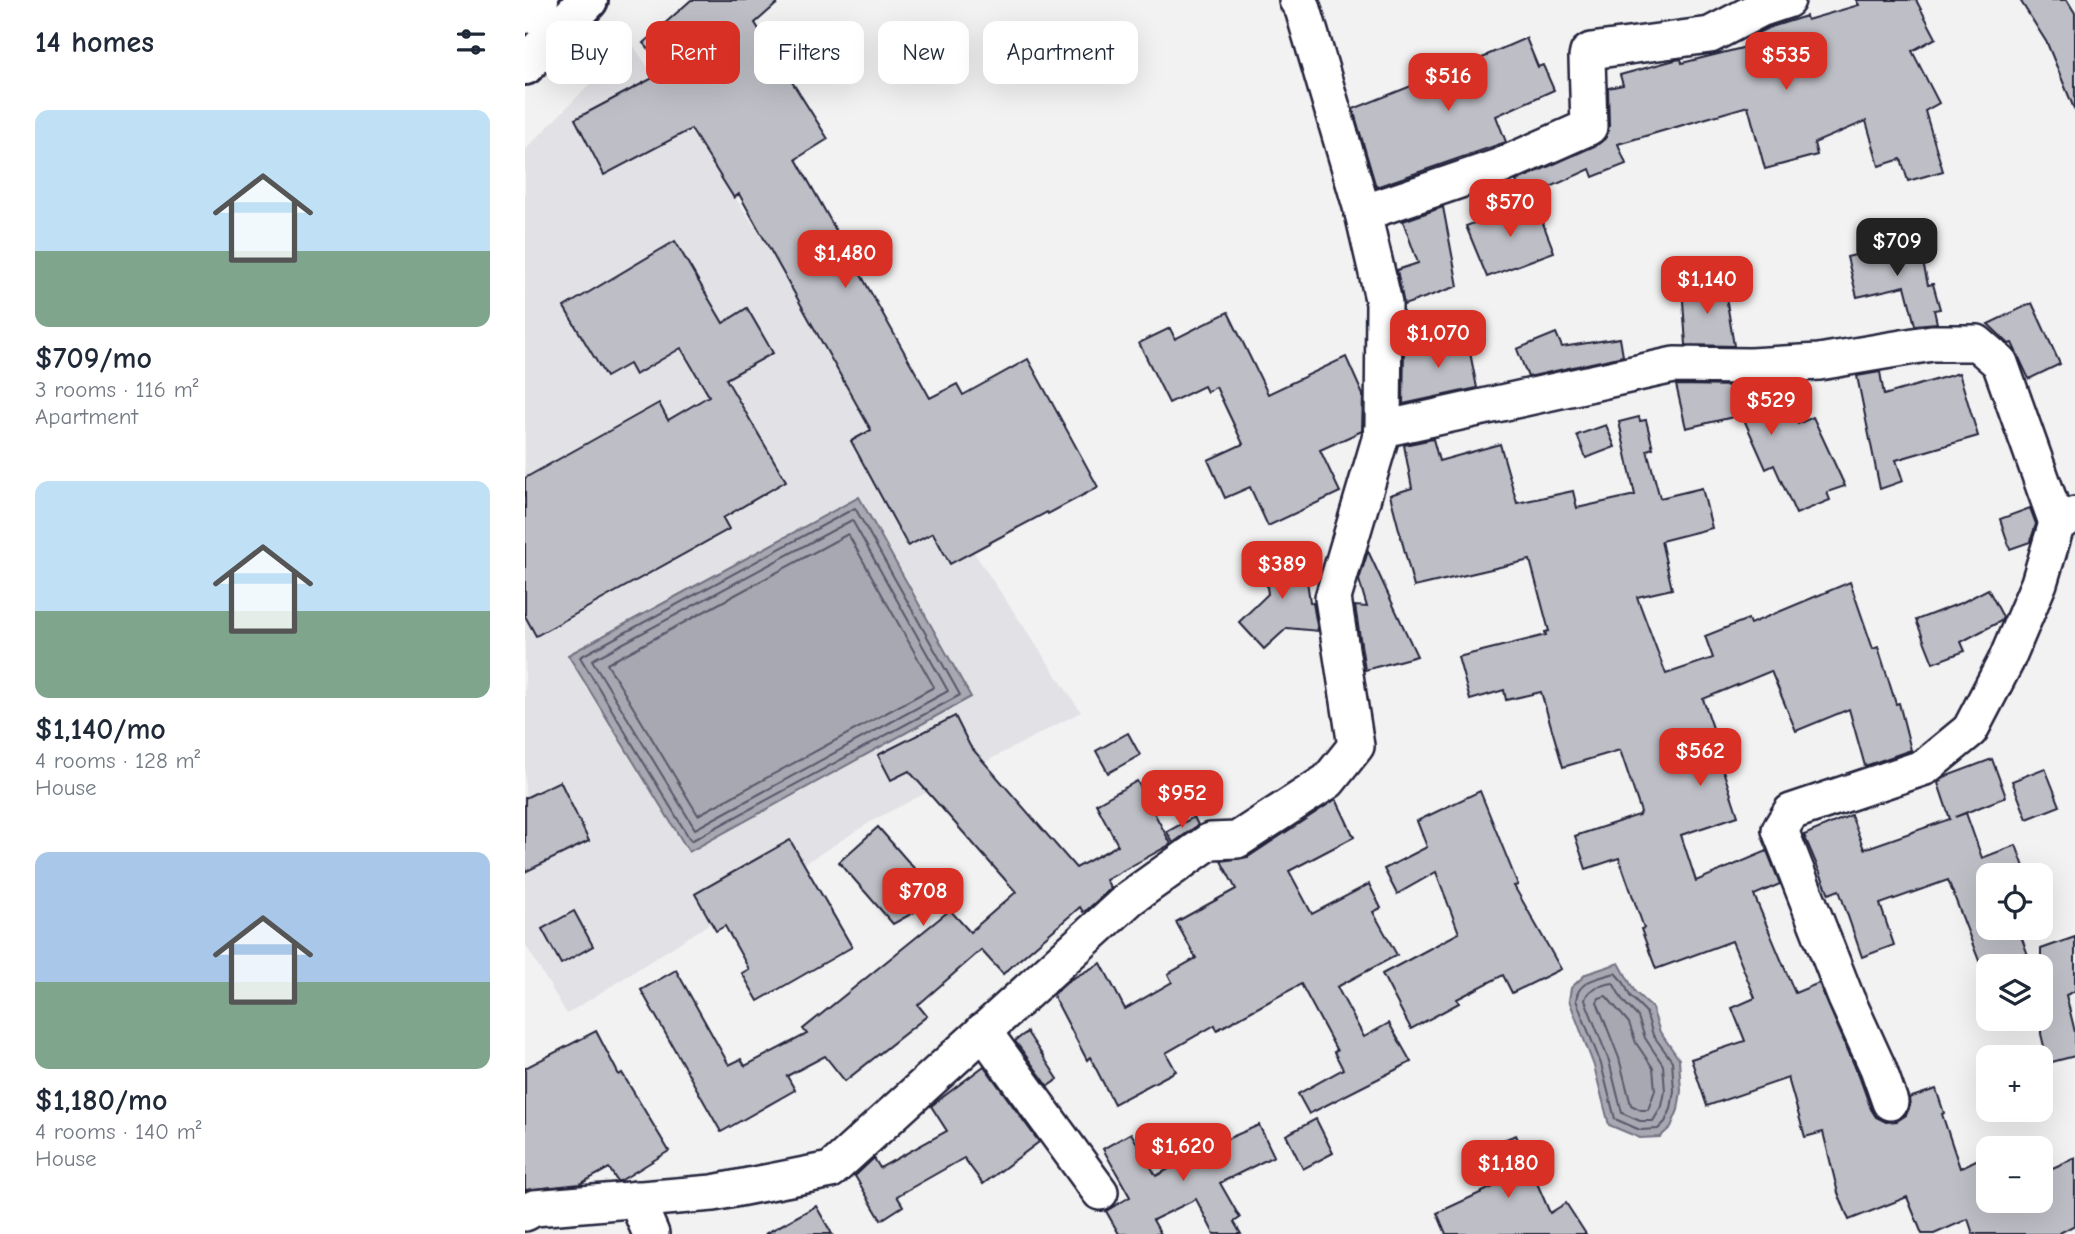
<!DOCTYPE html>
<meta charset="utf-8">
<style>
:root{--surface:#fff;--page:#f2f2f3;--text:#1f2937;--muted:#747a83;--accent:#d93025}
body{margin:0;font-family:"Comic Neue",sans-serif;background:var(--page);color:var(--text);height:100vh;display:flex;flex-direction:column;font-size:26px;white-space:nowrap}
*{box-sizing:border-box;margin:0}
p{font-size:23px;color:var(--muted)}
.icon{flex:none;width:38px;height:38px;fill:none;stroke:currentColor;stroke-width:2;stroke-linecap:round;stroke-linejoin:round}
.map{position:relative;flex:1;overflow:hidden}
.sheet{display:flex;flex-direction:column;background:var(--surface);width:525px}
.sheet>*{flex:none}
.banner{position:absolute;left:21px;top:21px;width:665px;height:63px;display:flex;gap:14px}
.controls{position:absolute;left:1451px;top:863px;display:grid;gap:14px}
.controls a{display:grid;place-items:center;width:77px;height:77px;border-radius:14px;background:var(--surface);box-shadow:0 7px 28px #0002;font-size:35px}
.price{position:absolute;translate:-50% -60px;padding:0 16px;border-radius:14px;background:var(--accent);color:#fff;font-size:23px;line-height:46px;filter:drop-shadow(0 2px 4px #0008)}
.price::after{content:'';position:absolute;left:50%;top:42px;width:21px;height:16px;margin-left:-10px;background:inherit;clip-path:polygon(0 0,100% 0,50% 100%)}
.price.active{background:#222;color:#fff}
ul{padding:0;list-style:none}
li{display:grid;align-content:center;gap:14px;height:371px;padding:0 35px}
li span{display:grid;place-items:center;height:217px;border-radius:14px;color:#555}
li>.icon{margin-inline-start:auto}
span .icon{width:126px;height:126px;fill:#fffc;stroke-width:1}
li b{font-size:30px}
h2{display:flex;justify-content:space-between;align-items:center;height:84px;padding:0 35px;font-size:30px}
.chip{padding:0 24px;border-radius:14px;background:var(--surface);box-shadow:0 7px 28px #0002;font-size:24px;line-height:63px}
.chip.active{background:var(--accent);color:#fff}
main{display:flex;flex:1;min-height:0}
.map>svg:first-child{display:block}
</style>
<main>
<section class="sheet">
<h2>14 homes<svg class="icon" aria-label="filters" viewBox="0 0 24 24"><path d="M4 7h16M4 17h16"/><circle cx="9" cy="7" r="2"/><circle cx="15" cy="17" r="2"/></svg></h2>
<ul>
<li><span style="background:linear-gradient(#bfe0f5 65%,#7fa58c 0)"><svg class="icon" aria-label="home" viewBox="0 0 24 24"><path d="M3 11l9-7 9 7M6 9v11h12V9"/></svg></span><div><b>$709/mo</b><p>3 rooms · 116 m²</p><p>Apartment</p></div></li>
<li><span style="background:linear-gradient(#bfe0f5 60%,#7fa58c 0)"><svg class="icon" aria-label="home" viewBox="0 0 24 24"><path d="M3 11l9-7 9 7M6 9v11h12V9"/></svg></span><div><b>$1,140/mo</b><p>4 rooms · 128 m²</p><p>House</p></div></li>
<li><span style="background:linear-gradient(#a9c7e8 60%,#7fa58c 0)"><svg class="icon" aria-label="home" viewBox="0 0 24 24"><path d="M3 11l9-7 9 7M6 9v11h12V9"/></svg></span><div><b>$1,180/mo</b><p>4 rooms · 140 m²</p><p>House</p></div></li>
</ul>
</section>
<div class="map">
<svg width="1550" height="1234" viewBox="0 0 1550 1234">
<rect width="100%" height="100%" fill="#f2f2f3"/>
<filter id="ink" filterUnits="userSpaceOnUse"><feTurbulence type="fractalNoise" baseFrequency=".0143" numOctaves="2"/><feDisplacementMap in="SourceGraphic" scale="14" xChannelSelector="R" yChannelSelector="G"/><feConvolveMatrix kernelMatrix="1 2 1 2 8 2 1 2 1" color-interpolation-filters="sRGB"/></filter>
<g filter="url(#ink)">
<path fill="#e2e2e6" d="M 106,42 L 556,712 L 347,821 L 42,1014 L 0,944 L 0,150 Z"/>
<g fill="#a8a8b2" stroke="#727282" stroke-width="2">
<path d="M 334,497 L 446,697 L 164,852 L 43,655 Z"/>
<path d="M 1094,963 L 1110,992 L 1127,1008 L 1135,1032 L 1154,1059 L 1156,1091 L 1153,1110 L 1146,1127 L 1135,1137 L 1115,1138 L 1084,1125 L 1069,1066 L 1044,1000 L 1046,988 L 1061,974 Z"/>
</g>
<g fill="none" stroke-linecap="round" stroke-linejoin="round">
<g stroke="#58586b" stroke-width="2">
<path d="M 330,508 L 435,695 L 166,841 L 55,657 Z"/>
<path d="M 327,520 L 423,691 L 170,829 L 67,660 Z"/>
<path d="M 323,534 L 409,687 L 173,815 L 82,664 Z"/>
<path d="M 1090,973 L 1099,983 L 1105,996 L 1121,1012 L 1128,1035 L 1147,1061 L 1149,1091 L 1146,1109 L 1140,1122 L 1133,1129 L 1115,1130 L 1090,1119 L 1076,1064 L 1051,1000 C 1053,980 1074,978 1090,973 Z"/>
<path d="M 1088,983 L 1098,1001 L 1113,1017 L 1120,1038 L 1138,1065 L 1140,1091 L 1137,1106 L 1128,1121 L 1115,1121 L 1097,1113 L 1084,1061 L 1060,1000 C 1062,988 1077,985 1088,983 Z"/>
<path d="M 1081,996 L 1104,1023 L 1111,1043 L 1128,1068 L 1130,1090 L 1123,1110 L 1116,1110 L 1106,1105 L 1094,1058 L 1072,1002 L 1074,998 Z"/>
</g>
</g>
<g fill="#bebec6" stroke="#22223b" stroke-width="2">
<path d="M 166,0 L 256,0 L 230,23 L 303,139 L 271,159 L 405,398 L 432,384 L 438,395 L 503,359 L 573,487 L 523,514 L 522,512 L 425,564 L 408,533 L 383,546 L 326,441 L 346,430 L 214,194 L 209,198 L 166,129 L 79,175 L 50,119 L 143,70 L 118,43 Z"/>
<path d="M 1331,0 L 1391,0 L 1411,38 L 1387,51 L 1414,103 L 1400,111 L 1418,171 L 1383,181 L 1376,159 L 1354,166 L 1341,121 L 1289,143 L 1292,155 L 1240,169 L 1223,106 L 1093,144 L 1101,164 L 1068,177 L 1065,169 L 999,199 L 991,181 L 1072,145 L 1081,138 L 1084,126 L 1083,88 L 1098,85 L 1095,75 L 1150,60 L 1156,59 L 1157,63 L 1225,46 L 1222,38 L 1243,28 L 1281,16 L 1282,20 L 1334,5 Z"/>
<path d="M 1495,0 L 1542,0 L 1550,13 L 1550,111 L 1522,43 Z"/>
<path d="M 1001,38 L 1013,67 L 1018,65 L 1029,90 L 971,116 L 981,142 L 851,187 L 828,109 L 962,56 L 962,55 Z"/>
<path d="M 1009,200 L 1029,252 L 962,277 L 941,226 Z"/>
<path d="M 918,207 L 933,286 L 879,305 L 872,270 L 893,263 L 878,221 Z"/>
<path d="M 1393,240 L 1403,285 L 1408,284 L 1415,309 L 1409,310 L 1412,323 L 1390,325 L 1380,286 L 1332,297 L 1322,257 Z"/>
<path d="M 150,241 L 198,323 L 222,308 L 248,353 L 201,379 L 261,481 L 198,518 L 204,529 L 11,636 L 0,616 L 0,478 L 134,403 L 143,420 L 184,396 L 156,348 L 110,375 L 104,364 L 81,377 L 39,307 Z"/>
<path d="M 1199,284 L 1209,346 L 1161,345 L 1157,286 Z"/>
<path d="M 1507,303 L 1535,364 L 1504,379 L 1487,343 L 1484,344 L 1463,324 Z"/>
<path d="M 703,312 L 743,394 L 821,357 L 838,395 L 837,431 L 795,450 L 815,492 L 743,526 L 725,487 L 700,498 L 683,460 L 718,444 L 691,387 L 682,392 L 679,386 L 644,403 L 614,343 L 645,328 L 650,339 Z"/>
<path d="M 1031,333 L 1037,347 L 1095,338 L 1098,356 L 1003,377 L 992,349 Z"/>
<path d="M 942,337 L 952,388 L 878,404 L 879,348 Z"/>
<path d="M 1355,372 L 1359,395 L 1434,373 L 1453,436 L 1371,460 L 1378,481 L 1355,489 L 1332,376 Z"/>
<path d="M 1254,384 L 1273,424 L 1288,417 L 1320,486 L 1302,492 L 1305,500 L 1271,514 L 1249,465 L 1241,469 L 1217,415 L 1161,428 L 1151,385 L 1216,386 L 1217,392 L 1230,386 Z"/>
<path d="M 1114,417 L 1115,421 L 1121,420 L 1128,448 L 1122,450 L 1135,498 L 1177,488 L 1187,528 L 1136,541 L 1147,589 L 1112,597 L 1141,674 L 1188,658 L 1180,636 L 1223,619 L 1225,624 L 1325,582 L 1348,649 L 1353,647 L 1371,704 L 1374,703 L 1386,750 L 1340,766 L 1324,709 L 1271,731 L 1246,671 L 1178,699 L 1199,760 L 1195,761 L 1213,816 L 1156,835 L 1171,881 L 1242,851 L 1255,884 L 1229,895 L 1270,993 L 1294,983 L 1334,1076 L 1346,1109 L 1351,1117 L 1361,1122 L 1372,1121 L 1381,1115 L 1385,1106 L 1384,1098 L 1411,1089 L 1419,1113 L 1417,1114 L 1435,1168 L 1463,1154 L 1463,1200 L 1516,1200 L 1516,1173 L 1550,1158 L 1550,1225 L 1533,1234 L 1448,1234 L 1443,1219 L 1409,1234 L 1397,1234 L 1382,1197 L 1324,1220 L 1313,1193 L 1298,1132 L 1280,1137 L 1263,1078 L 1182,1106 L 1166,1059 L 1220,1041 L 1207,1008 L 1230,998 L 1207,941 L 1131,969 L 1116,929 L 1119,928 L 1094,858 L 1061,869 L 1050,836 L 1114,815 L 1116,812 L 1095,750 L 1038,767 L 1016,692 L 981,700 L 979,690 L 945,700 L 933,657 L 1021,635 L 1020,632 L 1024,631 L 1005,560 L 889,587 L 865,495 L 887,488 L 879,445 L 908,439 L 914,461 L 975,444 L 992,503 L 1048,491 L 1052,508 L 1110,495 L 1094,422 Z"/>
<path d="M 1081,425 L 1090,447 L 1061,458 L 1052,435 Z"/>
<path d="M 1505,508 L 1511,524 L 1505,542 L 1485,549 L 1475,519 Z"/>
<path d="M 843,551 L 892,656 L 840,670 L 830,606 L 842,607 L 834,580 Z"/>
<path d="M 778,552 L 785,602 L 788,603 L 793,631 L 762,628 L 739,649 L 714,622 L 743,594 L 738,558 Z"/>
<path d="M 1463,589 L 1478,617 L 1476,621 L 1436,642 L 1440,651 L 1408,663 L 1391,620 L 1438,602 Z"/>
<path d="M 430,716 L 445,746 L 551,868 L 593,845 L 571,804 L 612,781 L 646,844 L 581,880 L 586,888 L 563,909 L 558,912 L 555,907 L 478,974 L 456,950 L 393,1005 L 402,1016 L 320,1081 L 300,1056 L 262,1076 L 270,1090 L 196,1132 L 116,990 L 151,970 L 204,1065 L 216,1059 L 220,1066 L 282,1034 L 278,1029 L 425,910 L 445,932 L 491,892 L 384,771 L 366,780 L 353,755 Z"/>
<path d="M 603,733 L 615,755 L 583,773 L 571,751 Z"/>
<path d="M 1467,759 L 1481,797 L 1430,817 L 1441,813 L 1457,858 L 1491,845 L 1502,875 L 1463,875 L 1463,928 L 1493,928 L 1507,966 L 1463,966 L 1463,979 L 1461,979 L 1423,880 L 1355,904 L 1369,945 L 1337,957 L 1314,890 L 1304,894 L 1279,835 L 1326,815 L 1339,849 L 1425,819 L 1413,783 L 1419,777 Z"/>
<path d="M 1520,768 L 1535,806 L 1502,819 L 1487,781 Z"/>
<path d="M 35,781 L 64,841 L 0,872 L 0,798 Z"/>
<path d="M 955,791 L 993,885 L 989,886 L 1036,969 L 987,993 L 978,975 L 932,999 L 934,1003 L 886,1029 L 857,974 L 934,933 L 911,872 L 872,894 L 859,869 L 902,847 L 892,821 Z"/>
<path d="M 811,799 L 829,837 L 764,871 L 787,914 L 844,884 L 856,908 L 848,912 L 872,955 L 812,987 L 839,1037 L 864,1023 L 886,1062 L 784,1114 L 773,1094 L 818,1069 L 809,1052 L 812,1051 L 776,984 L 692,1030 L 690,1025 L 641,1053 L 651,1071 L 589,1104 L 565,1057 L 562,1060 L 528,995 L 546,979 L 576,963 L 600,1009 L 647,982 L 643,974 L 671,958 L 651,922 L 711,889 L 696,861 L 723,857 Z"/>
<path d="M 669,817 L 673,825 L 648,843 L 642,832 Z"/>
<path d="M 353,827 L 415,898 L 368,924 L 314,862 Z"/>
<path d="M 265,840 L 327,947 L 233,1001 L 217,973 L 224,969 L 200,926 L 191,931 L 170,894 Z"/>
<path d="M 49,911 L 68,946 L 36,964 L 17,929 Z"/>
<path d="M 1550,937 L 1550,991 L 1541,995 L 1550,1032 L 1550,1056 L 1523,1063 L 1516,1034 L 1516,949 Z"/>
<path d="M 71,1031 L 94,1075 L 97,1073 L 144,1151 L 95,1181 L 92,1181 L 84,1168 L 55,1184 L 0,1190 L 0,1068 Z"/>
<path d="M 502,1032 L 533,1079 L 523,1086 L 490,1041 Z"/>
<path d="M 459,1066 L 514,1142 L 458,1184 L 439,1158 L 372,1196 L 378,1206 L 356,1220 L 330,1176 L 349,1158 L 355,1168 L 422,1131 L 406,1106 Z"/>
<path d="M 791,1119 L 808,1153 L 778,1169 L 761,1135 Z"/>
<path d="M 734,1125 L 749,1156 L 695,1183 L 715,1218 L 709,1222 L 716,1234 L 689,1234 L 671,1199 L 628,1220 L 636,1234 L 594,1234 L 581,1211 L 605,1197 L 578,1149 L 606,1133 L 631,1176 L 686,1146 Z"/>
<path d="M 991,1135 L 1025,1213 L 1041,1203 L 1061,1234 L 921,1234 L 912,1213 L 968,1187 L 952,1150 Z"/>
<path d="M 291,1206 L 307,1234 L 240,1234 Z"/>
</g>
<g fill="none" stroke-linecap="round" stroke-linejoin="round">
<g stroke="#22223b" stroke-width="40">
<g id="minor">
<path d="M 838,213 L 976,166 L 1064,127 L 1062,58 L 1063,53 L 1066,51 L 1185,35 L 1235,9 L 1262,0"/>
<path d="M 858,429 L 1149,365 L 1225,366 L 1294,362 L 1407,343 L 1452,343 L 1475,363 L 1532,523"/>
<path d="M 458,1031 L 575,1192"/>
<path d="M 1365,1102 L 1353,1068 L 1321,998 L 1255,830 L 1266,812 L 1400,767 L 1445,730 L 1481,661 L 1514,583 L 1532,523 L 1550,515"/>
<path d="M 111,1199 L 126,1234"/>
<path d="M 0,1213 L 9,1208 L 188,1193 L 306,1170 L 605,898 L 685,841 L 712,840 L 803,781 L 831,746 L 808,598 L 858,429 L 859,303 L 838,213 L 778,9 L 772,0"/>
</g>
</g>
<g stroke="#22223b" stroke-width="44">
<g id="trunk">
<path d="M 0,14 L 14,0"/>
<path d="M 0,65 L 63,0"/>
</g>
</g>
<use href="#minor" stroke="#fff" stroke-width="35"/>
<use href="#trunk" stroke="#fff" stroke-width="38"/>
</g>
</g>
</svg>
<div class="controls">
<a><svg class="icon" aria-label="locate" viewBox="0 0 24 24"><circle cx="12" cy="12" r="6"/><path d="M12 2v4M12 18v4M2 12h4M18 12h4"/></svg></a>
<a><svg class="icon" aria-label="layers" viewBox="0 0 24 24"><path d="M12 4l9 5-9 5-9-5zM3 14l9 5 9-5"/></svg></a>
<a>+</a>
<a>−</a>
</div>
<b class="price" style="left:1261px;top:92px">$535</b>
<b class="price" style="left:923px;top:113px">$516</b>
<b class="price" style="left:985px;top:239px">$570</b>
<b class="price active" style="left:1372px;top:278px">$709</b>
<b class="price" style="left:320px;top:290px">$1,480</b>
<b class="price" style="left:1182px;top:316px">$1,140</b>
<b class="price" style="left:913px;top:370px">$1,070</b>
<b class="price" style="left:1246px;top:437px">$529</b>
<b class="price" style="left:757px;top:601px">$389</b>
<b class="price" style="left:1175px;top:788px">$562</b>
<b class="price" style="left:657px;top:830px">$952</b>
<b class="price" style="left:398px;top:928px">$708</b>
<b class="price" style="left:658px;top:1183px">$1,620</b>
<b class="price" style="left:983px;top:1200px">$1,180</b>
<div class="banner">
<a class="chip">Buy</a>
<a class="chip active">Rent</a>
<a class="chip">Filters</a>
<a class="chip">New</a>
<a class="chip">Apartment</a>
</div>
</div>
</main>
